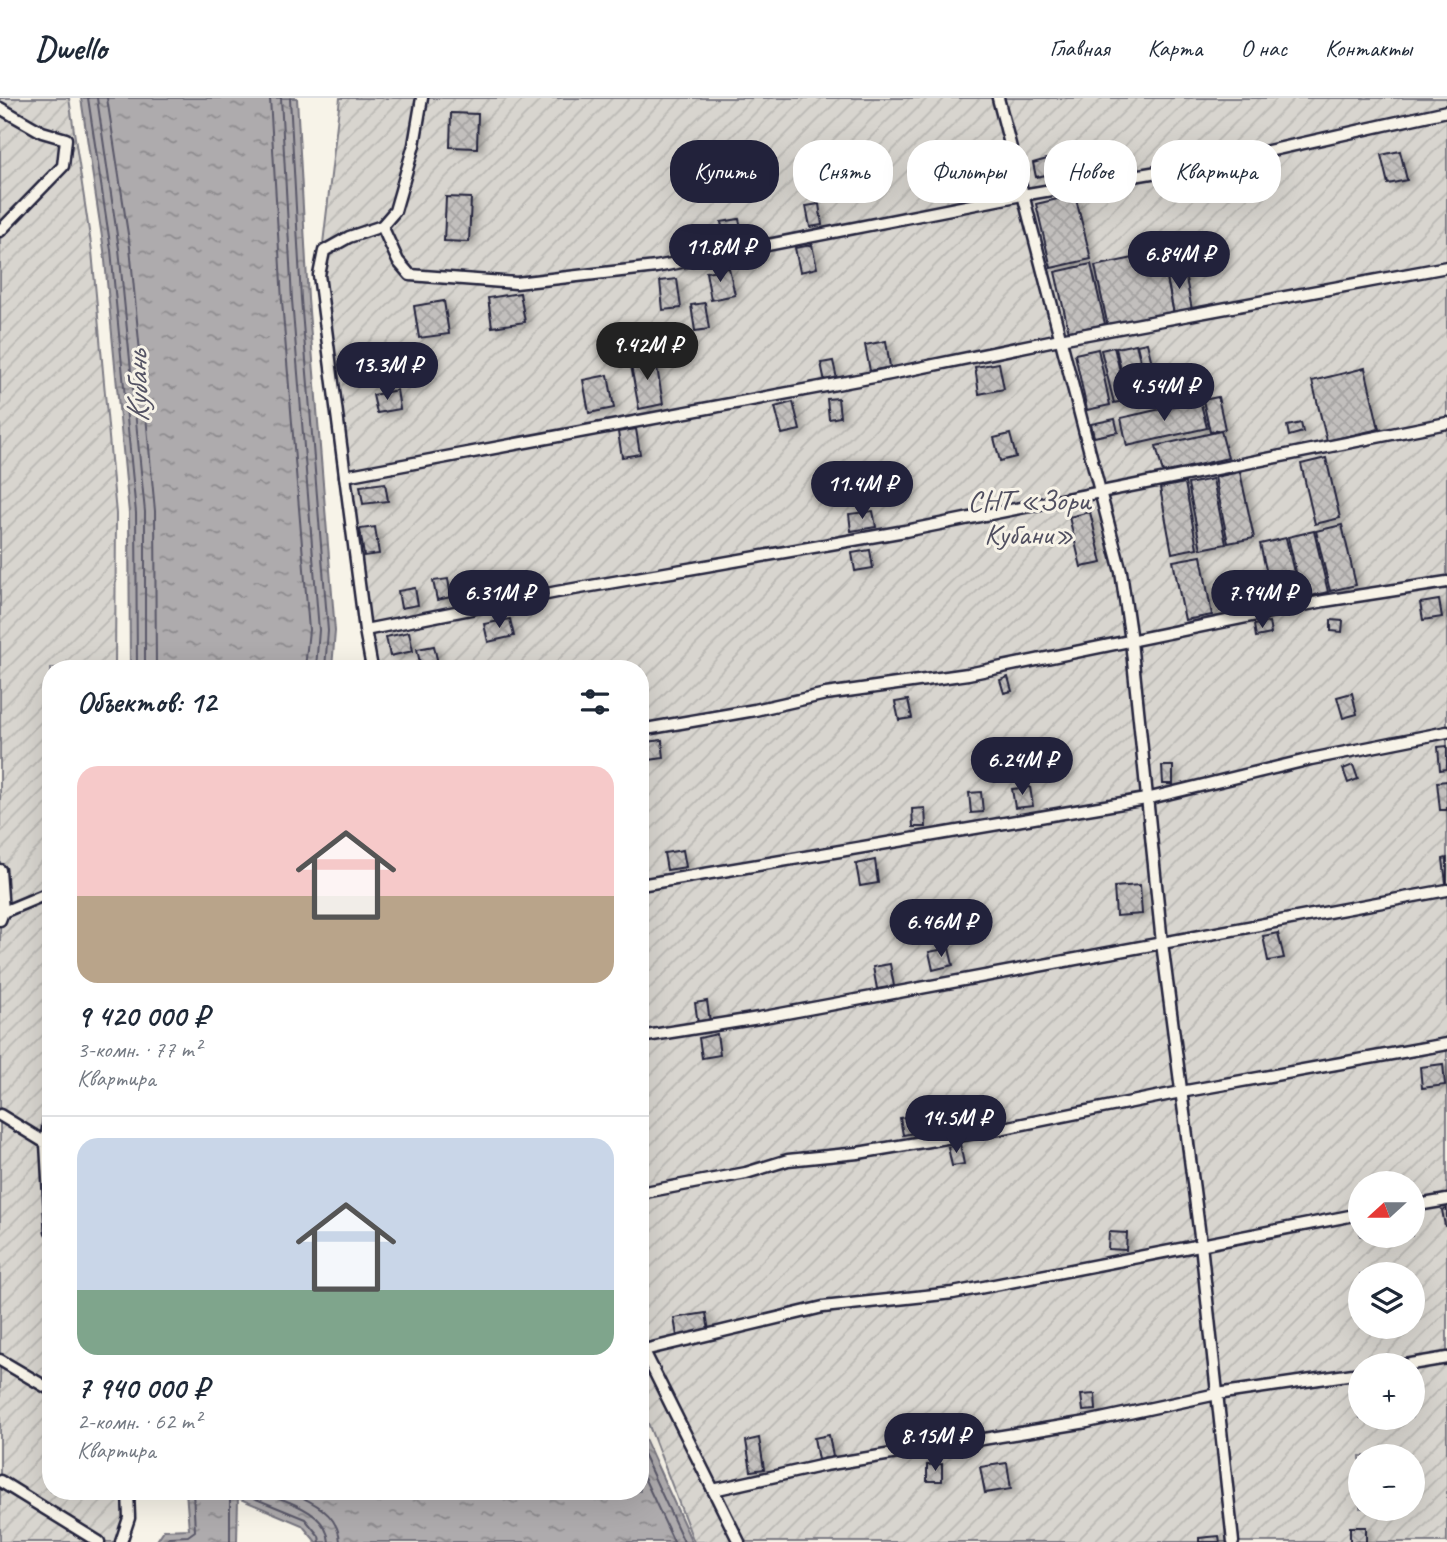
<!DOCTYPE html>
<html lang="ru">
<meta charset="utf-8">
<style>
:root{--surface:#fff;--page:#f2f2f3;--text:#1f2937;--muted:#747a83;--line:#e0e1e3;--accent:#22223b}
body{margin:0;font-family:Caveat,sans-serif;background:var(--page);color:var(--text);height:100vh;display:flex;flex-direction:column;font-size:26px;white-space:nowrap}
*{box-sizing:border-box;margin:0}
p{font-size:23px;color:var(--muted)}
.icon{flex:none;width:38px;height:38px;fill:none;stroke:currentColor;stroke-width:2;stroke-linecap:round;stroke-linejoin:round}
.map{position:relative;flex:1;overflow:hidden}
.panel{position:absolute;left:42px;top:562px;width:607px;height:840px;display:flex;flex-direction:column;background:var(--surface);border-radius:28px;box-shadow:0 7px 28px #0002}
.panel>*{flex:none}
.guide{position:absolute;left:670px;top:42px;width:665px;height:63px;display:flex;gap:14px}
.needle{width:46px;rotate:249deg}
.buttons{position:absolute;left:1348px;top:1073px;display:grid;gap:14px}
.buttons a{display:grid;place-items:center;width:77px;height:77px;border-radius:50%;background:var(--surface);box-shadow:0 7px 28px #0002;font-size:35px}
.price{position:absolute;translate:-50% -60px;padding:0 16px;border-radius:24px;background:var(--accent);color:#fff;font-size:23px;line-height:46px;filter:drop-shadow(0 2px 4px #0008)}
.price::after{content:'';position:absolute;left:50%;top:42px;width:21px;height:16px;margin-left:-10px;background:inherit;clip-path:polygon(0 0,100% 0,50% 100%)}
.price.active{background:#222;color:#fff}
ul{padding:0;list-style:none}
li{display:grid;align-content:center;gap:14px;height:371px;padding:0 35px}
li+li{border-top:2px solid var(--line)}
li span{display:grid;place-items:center;height:217px;border-radius:21px;color:#555}
li>.icon{margin-inline-start:auto}
span .icon{width:126px;height:126px;fill:#fffc;stroke-width:1}
li b{font-size:30px}
h2{display:flex;justify-content:space-between;align-items:center;height:84px;padding:0 35px;font-size:30px}
.tag{padding:0 24px;border-radius:28px;background:var(--surface);box-shadow:0 7px 28px #0002;font-size:24px;line-height:63px}
.tag.active{background:var(--accent);color:#fff}
header{display:flex;align-items:center;gap:42px;box-sizing:border-box;height:98px;padding:0 35px;background:var(--surface);border-bottom:2px solid var(--line)}
header strong{font-size:33px}
nav{display:flex;gap:38px;margin-inline-start:auto;font-size:24px}
.map>svg:first-child{display:block}
</style>
<header>
<strong>Dwello</strong>
<nav><a>Главная</a><a>Карта</a><a>О нас</a><a>Контакты</a></nav>
</header>
<div class="map">
<svg width="1447" height="1444" viewBox="0 0 1447 1444">
<defs>
<pattern id="garden-furrows" width="10" height="10" patternUnits="userSpaceOnUse" patternTransform="scale(1.75)"><rect width="10" height="10" fill="#d8d5cf"/><path d="M-1 1l2-2M0 10L10 0M9 11l2-2" fill="none" stroke="#b9b7b3"/></pattern>
<pattern id="water-ripples" width="26" height="14" patternUnits="userSpaceOnUse" patternTransform="scale(1.75)"><rect width="26" height="14" fill="#aeabad"/><path d="M2 4q2-2 4 0t4 0M15 11q2-2 4 0t4 0" fill="none" stroke="#8d8b8e"/></pattern>
<pattern id="building-cross-hatch" width="8" height="8" patternUnits="userSpaceOnUse" patternTransform="scale(1.75)"><rect width="8" height="8" fill="#c2bfbd"/><path d="M0 0l8 8M0 8l8-8" fill="none" stroke="#a6a4a3"/></pattern>
<filter id="shadow"><feDropShadow dx="5.5" dy="3" stdDeviation="3.5" flood-color="#0004"/></filter>
</defs>
<rect width="100%" height="100%" fill="#f7f3e8"/>
<filter id="ink" filterUnits="userSpaceOnUse"><feTurbulence type="fractalNoise" baseFrequency=".0143" numOctaves="2"/><feDisplacementMap in="SourceGraphic" scale="14" xChannelSelector="R" yChannelSelector="G"/><feConvolveMatrix kernelMatrix="1 2 1 2 8 2 1 2 1" color-interpolation-filters="sRGB"/></filter>
<g filter="url(#ink)">
<g fill="url(#garden-furrows)" stroke="#7d7c85" stroke-width="2" fill-rule="evenodd">
<path d="M 0,0 L 69,0 L 92,153 L 116,416 L 115,570 L 51,570 L 51,1393 L 128,1393 L 121,1444 L 0,1444 Z"/>
<path d="M 340,0 L 1447,0 L 1447,1444 L 694,1444 L 641,1307 L 640,570 L 374,570 L 321,163 ZM 1360,1085 L 1412,1085 L 1412,1138 L 1360,1138 ZM 1360,1176 L 1412,1176 L 1412,1228 L 1360,1228 ZM 1360,1267 L 1412,1267 L 1412,1320 L 1360,1320 ZM 1360,1358 L 1412,1358 L 1412,1410 L 1360,1410 Z"/>
</g>
<g fill="url(#water-ripples)" stroke="#76747f" stroke-width="2">
<path d="M 81,0 L 297,0 L 308,201 L 335,533 L 332,570 L 130,570 L 129,415 L 104,152 Z"/>
<path d="M 641,1332 L 692,1444 L 316,1444 L 302,1427 L 238,1400 L 237,1444 L 156,1444 L 164,1432 L 189,1431 L 186,1393 L 640,1393 Z"/>
</g>
<g fill="none" stroke-linecap="round" stroke-linejoin="round">
<g stroke="#5a5969" stroke-width="2">
<path d="M 88,0 L 111,152 L 136,415 L 137,570"/>
<path d="M 97,0 L 119,151 L 145,414 L 145,570"/>
<path d="M 107,0 L 130,149 L 155,413 L 156,570"/>
<path d="M 270,0 L 282,203 L 309,532 L 305,570"/>
<path d="M 281,0 L 292,202 L 319,532 L 316,570"/>
<path d="M 290,0 L 301,201 L 328,533 L 325,570"/>
<path d="M 640,1349 L 684,1444"/>
<path d="M 640,1371 L 674,1444"/>
<path d="M 261,1393 C 285,1403 327,1413 329,1444"/>
<path d="M 288,1393 C 311,1403 339,1415 340,1444"/>
<path d="M 164,1444 L 169,1439 L 188,1438 L 195,1433 L 193,1393"/>
<path d="M 230,1444 L 230,1401 L 233,1396 L 239,1394 L 305,1421 L 319,1438 L 320,1444"/>
</g>
</g>
<g fill="url(#building-cross-hatch)" stroke="#22223b" stroke-width="2" filter="url(#shadow)">
<path d="M 451,15 L 478,16 L 477,50 L 450,49 Z"/>
<path d="M 1400,53 L 1407,82 L 1388,86 L 1381,57 Z"/>
<path d="M 1128,55 L 1130,68 L 1121,69 L 1119,57 Z"/>
<path d="M 1047,61 L 1051,76 L 1036,79 L 1033,65 Z"/>
<path d="M 1075,97 L 1091,161 L 1051,170 L 1036,106 Z"/>
<path d="M 446,99 L 471,100 L 469,144 L 444,143 Z"/>
<path d="M 819,106 L 822,127 L 810,129 L 806,108 Z"/>
<path d="M 739,121 L 744,144 L 726,148 L 721,124 Z"/>
<path d="M 812,147 L 817,170 L 800,174 L 795,150 Z"/>
<path d="M 1162,154 L 1174,216 L 1108,229 L 1095,168 Z"/>
<path d="M 1091,166 L 1105,226 L 1069,234 L 1055,174 Z"/>
<path d="M 729,170 L 735,197 L 711,202 L 706,174 Z"/>
<path d="M 1184,170 L 1192,212 L 1174,216 L 1166,174 Z"/>
<path d="M 677,181 L 681,210 L 663,212 L 660,183 Z"/>
<path d="M 520,195 L 525,224 L 492,229 L 488,200 Z"/>
<path d="M 444,203 L 449,236 L 419,240 L 414,208 Z"/>
<path d="M 705,205 L 709,231 L 695,233 L 691,207 Z"/>
<path d="M 886,243 L 890,269 L 870,273 L 865,247 Z"/>
<path d="M 1147,245 L 1159,294 L 1149,297 L 1137,247 Z"/>
<path d="M 1136,246 L 1149,297 L 1128,302 L 1116,250 Z"/>
<path d="M 1114,249 L 1127,302 L 1114,305 L 1101,252 Z"/>
<path d="M 1098,251 L 1110,307 L 1087,312 L 1075,256 Z"/>
<path d="M 655,257 L 663,306 L 639,311 L 630,262 Z"/>
<path d="M 833,263 L 837,281 L 825,284 L 821,265 Z"/>
<path d="M 999,265 L 1004,291 L 979,296 L 975,269 Z"/>
<path d="M 1365,270 L 1379,331 L 1327,343 L 1312,283 Z"/>
<path d="M 608,277 L 614,310 L 589,315 L 583,282 Z"/>
<path d="M 397,292 L 400,311 L 377,315 L 373,297 Z"/>
<path d="M 1218,299 L 1225,331 L 1210,334 L 1203,302 Z"/>
<path d="M 838,300 L 840,319 L 829,321 L 827,301 Z"/>
<path d="M 1200,302 L 1207,330 L 1127,348 L 1121,320 Z"/>
<path d="M 793,304 L 800,332 L 782,336 L 775,309 Z"/>
<path d="M 1115,321 L 1118,334 L 1094,339 L 1091,326 Z"/>
<path d="M 1301,325 L 1303,334 L 1289,338 L 1287,328 Z"/>
<path d="M 636,331 L 640,356 L 622,359 L 618,334 Z"/>
<path d="M 1221,333 L 1228,360 L 1163,375 L 1156,348 Z"/>
<path d="M 1010,336 L 1016,359 L 1000,363 L 994,340 Z"/>
<path d="M 1326,360 L 1340,420 L 1315,426 L 1301,366 Z"/>
<path d="M 1240,374 L 1254,440 L 1228,445 L 1215,379 Z"/>
<path d="M 1213,381 L 1226,446 L 1201,451 L 1188,386 Z"/>
<path d="M 385,385 L 388,403 L 363,406 L 360,388 Z"/>
<path d="M 1185,385 L 1197,450 L 1172,455 L 1160,390 Z"/>
<path d="M 873,413 L 876,429 L 851,433 L 849,416 Z"/>
<path d="M 1090,414 L 1102,465 L 1081,469 L 1069,419 Z"/>
<path d="M 1342,427 L 1356,487 L 1330,493 L 1316,433 Z"/>
<path d="M 375,429 L 379,456 L 364,458 L 360,431 Z"/>
<path d="M 1314,433 L 1328,494 L 1302,500 L 1288,439 Z"/>
<path d="M 1286,440 L 1300,500 L 1274,506 L 1260,446 Z"/>
<path d="M 870,452 L 873,470 L 855,473 L 852,455 Z"/>
<path d="M 1201,458 L 1212,517 L 1185,522 L 1173,463 Z"/>
<path d="M 498,475 L 501,497 L 481,500 L 478,478 Z"/>
<path d="M 448,481 L 451,499 L 437,502 L 433,483 Z"/>
<path d="M 415,490 L 418,507 L 401,510 L 398,493 Z"/>
<path d="M 1439,502 L 1442,519 L 1423,522 L 1420,505 Z"/>
<path d="M 510,521 L 514,538 L 488,544 L 484,526 Z"/>
<path d="M 1331,522 L 1343,523 L 1342,534 L 1331,533 Z"/>
<path d="M 1269,524 L 1271,536 L 1256,539 L 1254,527 Z"/>
<path d="M 409,534 L 413,553 L 390,558 L 386,539 Z"/>
<path d="M 434,548 L 439,570 L 421,570 L 417,551 Z"/>
<path d="M 1008,579 L 1012,593 L 1004,595 L 1000,582 Z"/>
<path d="M 1352,595 L 1357,616 L 1343,620 L 1337,599 Z"/>
<path d="M 908,602 L 912,620 L 899,622 L 895,604 Z"/>
<path d="M 662,642 L 664,660 L 649,662 L 647,644 Z"/>
<path d="M 1447,648 L 1447,671 L 1440,672 L 1438,649 Z"/>
<path d="M 1353,667 L 1358,681 L 1348,685 L 1343,671 Z"/>
<path d="M 1162,668 L 1173,668 L 1173,686 L 1163,686 Z"/>
<path d="M 1447,683 L 1447,712 L 1440,712 L 1437,684 Z"/>
<path d="M 1030,689 L 1033,708 L 1015,710 L 1012,691 Z"/>
<path d="M 981,694 L 983,714 L 971,715 L 969,695 Z"/>
<path d="M 925,710 L 926,729 L 913,729 L 912,711 Z"/>
<path d="M 683,752 L 686,769 L 667,772 L 664,755 Z"/>
<path d="M 1447,760 L 1447,784 L 1446,785 L 1443,761 Z"/>
<path d="M 875,762 L 878,785 L 860,788 L 856,766 Z"/>
<path d="M 1140,787 L 1142,816 L 1116,818 L 1114,789 Z"/>
<path d="M 1278,835 L 1284,860 L 1268,863 L 1263,838 Z"/>
<path d="M 949,850 L 953,867 L 933,872 L 929,854 Z"/>
<path d="M 890,866 L 894,888 L 877,891 L 873,869 Z"/>
<path d="M 707,903 L 710,924 L 698,926 L 695,905 Z"/>
<path d="M 717,936 L 720,957 L 702,960 L 699,940 Z"/>
<path d="M 1443,966 L 1445,987 L 1422,990 L 1420,969 Z"/>
<path d="M 997,1006 L 1000,1023 L 991,1025 L 988,1007 Z"/>
<path d="M 917,1017 L 920,1034 L 903,1037 L 900,1020 Z"/>
<path d="M 960,1046 L 964,1066 L 952,1068 L 948,1049 Z"/>
<path d="M 1447,1111 L 1447,1128 L 1445,1128 L 1442,1112 Z"/>
<path d="M 1109,1134 L 1127,1135 L 1126,1152 L 1108,1151 Z"/>
<path d="M 706,1215 L 709,1233 L 677,1238 L 674,1220 Z"/>
<path d="M 1095,1296 L 1096,1312 L 1083,1313 L 1081,1297 Z"/>
<path d="M 906,1325 L 908,1342 L 894,1344 L 892,1327 Z"/>
<path d="M 829,1337 L 833,1359 L 818,1362 L 814,1340 Z"/>
<path d="M 759,1340 L 764,1371 L 751,1373 L 746,1343 Z"/>
<path d="M 1007,1365 L 1011,1391 L 985,1395 L 980,1369 Z"/>
<path d="M 942,1366 L 942,1383 L 927,1383 L 927,1367 Z"/>
<rect x="1350" y="1429" width="16" height="15"/>
<path d="M 1219,1438 L 1220,1444 L 1199,1444 L 1199,1440 Z"/>
</g>
<g fill="none" stroke-linecap="round" stroke-linejoin="round">
<g stroke="#22223b" stroke-width="15">
<g id="lane">
<path d="M 998,0 L 1121,474 L 1131,543 L 1162,845 L 1201,1146 L 1233,1444"/>
<path d="M 0,10 L 42,34 L 66,41 L 63,68 L 0,133"/>
<path d="M 382,128 L 398,163 L 410,177 L 516,185 L 656,169 L 1022,97 L 1228,62 L 1447,13"/>
<path d="M 345,378 L 890,276 L 1060,241 L 1447,169"/>
<path d="M 365,532 L 557,494 L 905,433 L 1447,325"/>
<path d="M 372,570 L 365,532 L 319,177 L 324,153 L 349,139 L 382,128 L 395,113 L 414,47 L 422,0"/>
<path d="M 640,632 L 755,612 L 826,596 L 968,576 L 1324,503 L 1447,484"/>
<path d="M 0,772 L 3,814 L 0,822"/>
<path d="M 640,787 L 1146,701 L 1311,661 L 1447,634"/>
<path d="M 3,814 L 51,794"/>
<path d="M 640,939 L 759,920 L 1447,792"/>
<path d="M 51,1007 L 46,1045 L 51,1133"/>
<path d="M 0,1017 L 46,1045"/>
<path d="M 640,1095 L 746,1075 L 788,1062 L 858,1055 L 999,1031 L 1181,994 L 1447,946"/>
<path d="M 1412,1108 L 1447,1102"/>
<path d="M 640,1245 L 739,1444"/>
<path d="M 644,1252 L 823,1209 L 953,1195 L 1360,1116"/>
<path d="M 0,1262 L 51,1292"/>
<path d="M 1405,1267 L 1447,1260"/>
<path d="M 0,1383 L 99,1444"/>
<path d="M 713,1392 L 825,1367 L 1087,1324 L 1217,1296 L 1360,1275"/>
<path d="M 121,1444 L 129,1420 L 128,1393"/>
</g>
</g>
<use href="#lane" stroke="#f7f3e8" stroke-width="10"/>
</g>
</g>
<g text-anchor="middle" dominant-baseline="central" stroke-width="6" stroke-linejoin="round" paint-order="stroke">
<g font-size="30" fill="#504f60" stroke="#f7f3e8">
<text x="1029" y="402">СНТ «Зори<tspan x="1029" dy="34">Кубани»</tspan></text>
</g>
<g font-size="32" font-style="italic" fill="#535263" stroke="#f7f3e8">
<text transform="translate(137 289) rotate(-91)">Кубань</text>
</g>
</g>
</svg>
<div class="buttons">
<a><svg class="needle" viewBox="-14 -14 28 28"><path d="M0-13l5 13h-10z" fill="#e53935"/><path d="M0 13l5-13h-10z" fill="#747a83"/></svg></a>
<a><svg class="icon" aria-label="layers" viewBox="0 0 24 24"><path d="M12 4l9 5-9 5-9-5zM3 14l9 5 9-5"/></svg></a>
<a>+</a>
<a>−</a>
</div>
<b class="price" style="left:720px;top:186px">11.8M ₽</b>
<b class="price" style="left:1179px;top:193px">6.84M ₽</b>
<b class="price active" style="left:647px;top:284px">9.42M ₽</b>
<b class="price" style="left:387px;top:304px">13.3M ₽</b>
<b class="price" style="left:1164px;top:325px">4.54M ₽</b>
<b class="price" style="left:862px;top:423px">11.4M ₽</b>
<b class="price" style="left:499px;top:532px">6.31M ₽</b>
<b class="price" style="left:1262px;top:532px">7.94M ₽</b>
<b class="price" style="left:1022px;top:699px">6.24M ₽</b>
<b class="price" style="left:941px;top:861px">6.46M ₽</b>
<b class="price" style="left:956px;top:1057px">14.5M ₽</b>
<b class="price" style="left:935px;top:1375px">8.15M ₽</b>
<div class="guide">
<a class="tag active">Купить</a>
<a class="tag">Снять</a>
<a class="tag">Фильтры</a>
<a class="tag">Новое</a>
<a class="tag">Квартира</a>
</div>
<section class="panel">
<h2>Объектов: 12<svg class="icon" aria-label="filters" viewBox="0 0 24 24"><path d="M4 7h16M4 17h16"/><circle cx="9" cy="7" r="2"/><circle cx="15" cy="17" r="2"/></svg></h2>
<ul>
<li><span style="background:linear-gradient(#f6c9c9 60%,#b9a48a 0)"><svg class="icon" aria-label="home" viewBox="0 0 24 24"><path d="M3 11l9-7 9 7M6 9v11h12V9"/></svg></span><div><b>9 420 000 ₽</b><p>3-комн. · 77 m²</p><p>Квартира</p></div></li>
<li><span style="background:linear-gradient(#c9d6e8 70%,#7fa58c 0)"><svg class="icon" aria-label="home" viewBox="0 0 24 24"><path d="M3 11l9-7 9 7M6 9v11h12V9"/></svg></span><div><b>7 940 000 ₽</b><p>2-комн. · 62 m²</p><p>Квартира</p></div></li>
</ul>
</section>
</div>
